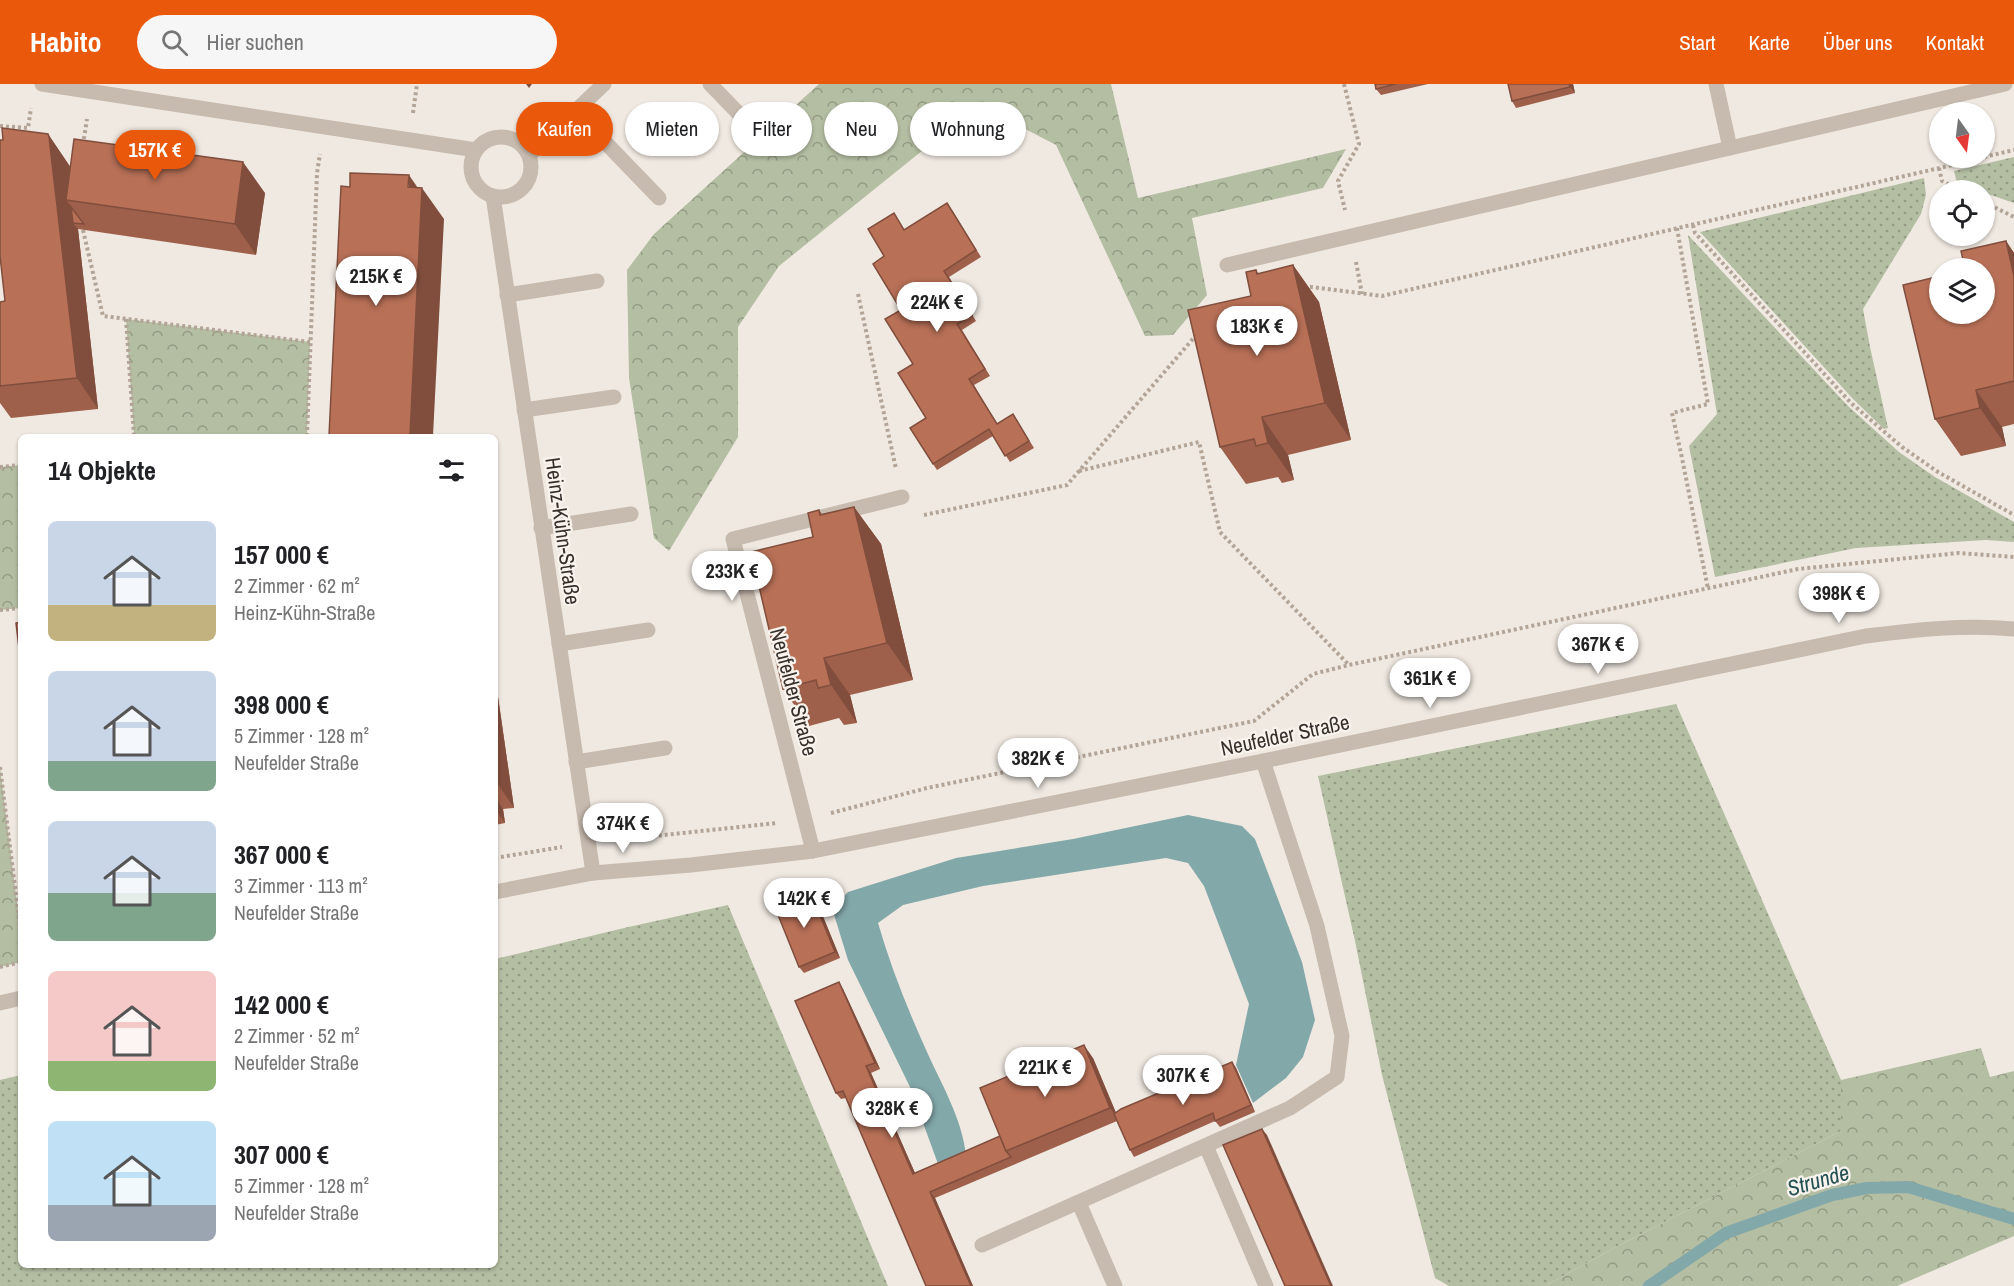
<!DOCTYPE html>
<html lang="de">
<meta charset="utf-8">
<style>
:root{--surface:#fff;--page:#f6f6f6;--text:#202124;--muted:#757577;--accent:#ea580c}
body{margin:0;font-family:"Archivo Narrow",sans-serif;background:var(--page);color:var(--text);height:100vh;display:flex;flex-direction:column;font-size:22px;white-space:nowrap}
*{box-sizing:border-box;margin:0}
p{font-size:20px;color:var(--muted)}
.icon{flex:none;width:33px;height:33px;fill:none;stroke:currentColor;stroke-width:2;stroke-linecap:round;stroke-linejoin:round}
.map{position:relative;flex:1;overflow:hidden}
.details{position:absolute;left:18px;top:350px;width:480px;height:834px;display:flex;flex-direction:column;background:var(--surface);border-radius:9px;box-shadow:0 2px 4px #0004}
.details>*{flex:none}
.top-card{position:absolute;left:516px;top:18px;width:570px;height:54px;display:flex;gap:12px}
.needle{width:39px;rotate:166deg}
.tools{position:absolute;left:1929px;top:18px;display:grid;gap:12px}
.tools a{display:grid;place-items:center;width:66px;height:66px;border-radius:50%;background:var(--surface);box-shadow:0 2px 4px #0004;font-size:30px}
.price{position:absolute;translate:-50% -51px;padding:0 14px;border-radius:21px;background:#fff;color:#222;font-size:20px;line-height:39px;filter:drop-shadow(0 2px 3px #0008)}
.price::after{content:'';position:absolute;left:50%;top:36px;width:18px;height:14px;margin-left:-9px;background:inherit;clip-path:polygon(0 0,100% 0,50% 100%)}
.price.selected{background:var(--accent);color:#fff}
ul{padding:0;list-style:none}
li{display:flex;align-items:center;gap:18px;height:150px;padding:0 30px}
li span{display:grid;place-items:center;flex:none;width:168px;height:120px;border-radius:9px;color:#555}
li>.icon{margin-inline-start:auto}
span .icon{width:72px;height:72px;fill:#fffc;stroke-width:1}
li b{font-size:26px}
h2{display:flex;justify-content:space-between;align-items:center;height:72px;padding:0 30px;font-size:26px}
.pill{padding:0 21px;border-radius:27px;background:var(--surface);box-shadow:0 2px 4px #0004;font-size:21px;line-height:54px}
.pill.selected{background:var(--accent);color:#fff}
header{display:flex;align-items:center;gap:36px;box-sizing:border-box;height:84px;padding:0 30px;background:var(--accent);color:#fff}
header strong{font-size:28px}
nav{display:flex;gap:33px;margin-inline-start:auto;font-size:21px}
.search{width:420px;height:54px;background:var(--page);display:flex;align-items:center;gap:15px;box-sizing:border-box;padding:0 21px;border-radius:33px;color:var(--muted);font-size:22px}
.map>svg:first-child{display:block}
</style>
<header>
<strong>Habito</strong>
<div class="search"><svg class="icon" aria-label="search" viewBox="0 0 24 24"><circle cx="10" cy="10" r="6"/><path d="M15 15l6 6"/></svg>Hier suchen</div>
<nav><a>Start</a><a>Karte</a><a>Über uns</a><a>Kontakt</a></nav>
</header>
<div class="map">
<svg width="2014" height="1202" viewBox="0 0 2014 1202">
<defs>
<pattern id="grass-dots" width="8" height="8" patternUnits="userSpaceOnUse" patternTransform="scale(1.5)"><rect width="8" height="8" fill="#b4bea2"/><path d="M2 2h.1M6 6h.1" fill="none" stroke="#939b84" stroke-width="1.8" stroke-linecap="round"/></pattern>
<pattern id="forest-crowns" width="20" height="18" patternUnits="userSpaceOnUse" patternTransform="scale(1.5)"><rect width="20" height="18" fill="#b4bea2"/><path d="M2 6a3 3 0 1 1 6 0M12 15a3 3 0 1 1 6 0" fill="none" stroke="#939b84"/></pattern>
</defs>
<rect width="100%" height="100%" fill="#f0e9e1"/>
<g fill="url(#grass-dots)">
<path d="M 2014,73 L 2014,119 L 1985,109 L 1984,106 L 1978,106 L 1957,99 L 1954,87 Z"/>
<path d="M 1924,94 L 1926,111 L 1921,130 L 1863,225 L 1870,263 L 1888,344 L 1884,345 L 1854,316 L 1700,148 Z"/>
<path d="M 1688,151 L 1848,322 L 1899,368 L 1935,393 L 2014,438 L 2014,458 L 1986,456 L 1856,464 L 1715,493 L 1689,362 L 1717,330 Z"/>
<path d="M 1676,620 L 1841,996 L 1841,1047 L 1616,1163 L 1545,1202 L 1449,1202 L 1435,1194 L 1382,991 L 1355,857 L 1318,692 Z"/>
<path d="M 728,821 L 888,1202 L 0,1202 L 0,996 L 21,991 L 21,1180 L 495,1180 L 495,875 L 624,844 Z"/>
</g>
<g fill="url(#forest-crowns)">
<path d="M 819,0 L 1111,0 L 1138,114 L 1346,65 L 1323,104 L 1192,134 L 1207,211 L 1173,251 L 1145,252 L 1056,61 L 979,21 L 779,182 L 738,243 L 738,353 L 669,467 L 654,454 L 629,294 L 627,186 L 654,150 Z"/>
<path d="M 126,235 L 310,258 L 307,352 L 134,352 Z"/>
<path d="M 21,381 L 21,524 L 0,526 L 0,383 Z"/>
<path d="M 0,683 L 21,851 L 21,878 L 0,883 Z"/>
<path d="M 1981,964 L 1990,993 L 2014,987 L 2014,1152 L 1897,1202 L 1545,1202 L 1616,1163 L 1841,1047 L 1841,996 Z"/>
</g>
<path fill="#83a8aa" d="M 1188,731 L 1242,742 L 1255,755 L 1302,878 L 1315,936 L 1303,973 L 1286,994 L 1253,1019 L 1236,981 L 1249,920 L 1204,802 L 1188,779 L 1166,774 L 983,802 L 903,821 L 878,839 C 891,884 908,926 927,968 C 942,1001 962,1035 966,1071 L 938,1080 L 910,1003 L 848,876 L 832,824 L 848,808 L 956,774 L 1073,755 Z"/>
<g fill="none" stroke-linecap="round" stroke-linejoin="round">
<path stroke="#83a8aa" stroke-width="12" d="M 1649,1202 L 1726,1149 L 1832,1111 L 1867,1104 L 1908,1103 L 2014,1135"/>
<g stroke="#b3a498" stroke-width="4" stroke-dasharray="3 3" stroke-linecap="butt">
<path d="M 1344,0 L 1359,60 L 1338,97 L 1345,126"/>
<path d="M 413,29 L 417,0"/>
<path d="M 0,42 L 28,44 L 31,24"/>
<path d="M 83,61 L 87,35"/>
<path d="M 1984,73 L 2014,66"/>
<path d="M 1939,84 L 1942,97 L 1961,106"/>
<path d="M 1984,118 L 2014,133"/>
<path d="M 1693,141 L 1695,149 L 1851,319 L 1902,363 L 1938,388 L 2014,431"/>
<path d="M 1677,144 L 1708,320 L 1672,329 L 1682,374 L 1708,505"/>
<path d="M 83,146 L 103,232 L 310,258"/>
<path d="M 1356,178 L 1362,210"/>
<path d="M 1304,202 L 1382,212 L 1983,74"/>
<path d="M 858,210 L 896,385"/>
<path d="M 126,235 L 134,352"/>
<path d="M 307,352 L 317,89 L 320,70"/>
<path d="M 0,383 L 21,381"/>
<path d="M 1079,387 L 1199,358 L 1220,448 L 1348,580"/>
<path d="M 924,431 L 1067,401 L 1198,249"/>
<path d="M 0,526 L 21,524"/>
<path d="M 0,683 L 21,851"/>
<path d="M 831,729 L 927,704 L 1254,637 L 1313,590 L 1349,581 L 1798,485 L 1959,469 L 2014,473"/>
<path d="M 617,756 L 777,739"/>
<path d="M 495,774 L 562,763"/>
<path d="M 0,883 L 21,878"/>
</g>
<g stroke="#c7baae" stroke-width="15">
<path d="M 710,0 L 743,34"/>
<path d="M 1716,0 L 1730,64"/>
<path d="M 575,27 L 659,114"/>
<path d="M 1227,181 L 2005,0"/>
<path d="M 507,211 L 597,197"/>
<path d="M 524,326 L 614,313"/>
<path d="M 541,444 L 631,430"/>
<path d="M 559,560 L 648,546"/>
<path d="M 576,678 L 665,664"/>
<path d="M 1206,1062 L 1266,1202"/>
<path d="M 1079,1119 L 1115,1202"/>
<path d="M 982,1161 L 1290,1024 L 1337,993 L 1342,952 L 1317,842 L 1263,677"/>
</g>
<g stroke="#c7baae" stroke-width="15">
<path d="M 42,0 L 476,66"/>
<circle cx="501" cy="83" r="30"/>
<path d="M 529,71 L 604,0"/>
<path d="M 493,112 L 593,789"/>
<path d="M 813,767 L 733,455 L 902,413"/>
<path d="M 495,808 L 593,789 L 691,781 L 813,767 L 1263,677 L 1866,552 C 1915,546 1964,540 2014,545"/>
<path d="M 0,919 L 21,914"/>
</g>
</g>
<g fill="#9e604b">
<path d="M 1375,0 L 1428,0 L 1381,11 L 1376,5 Z"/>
<path d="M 1508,0 L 1573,0 L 1575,9 L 1516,24 L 1512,17 Z"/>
<path d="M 48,50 L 71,84 L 265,109 L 256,171 L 78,145 L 98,325 L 11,334 L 0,319 L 0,218 L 5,217 Z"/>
<path d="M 952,126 L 981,173 L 949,193 L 976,237 L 962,246 L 990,292 L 974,301 L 997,340 L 1013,330 L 1034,364 L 1010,378 L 993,352 L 937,386 L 933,380 L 926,334 L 901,226 L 884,172 L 905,145 Z"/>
<path d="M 2006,157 L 2014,169 L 2014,340 L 2002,343 L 2006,362 L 1961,372 L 1935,335 L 1940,230 Z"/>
<path d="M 1293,181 L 1319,218 L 1351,356 L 1288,371 L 1294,396 L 1282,399 L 1278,393 L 1246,400 L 1220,363 L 1256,186 L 1259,190 Z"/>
<path d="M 854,423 L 881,460 L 913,596 L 850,611 L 857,639 L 844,641 L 839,634 L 809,642 L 783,605 L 813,453 L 819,426 L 822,430 Z"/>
<path d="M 495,592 L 514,724 L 503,725 L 505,739 L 495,741 Z"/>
<path d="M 810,807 L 815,813 L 840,874 L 804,889 L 799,883 Z"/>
<path d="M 843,905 L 880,985 L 871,989 L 915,1089 L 1000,1052 L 1093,974 L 1116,1029 L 1232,978 L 1236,984 L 1255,1028 L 1220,1043 L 1215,1037 L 1134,1073 L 1130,1066 L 1117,1037 L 935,1114 L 973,1202 L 926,1202 L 846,1014 L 841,1015 L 836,1009 Z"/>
</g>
<g fill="#814e3d">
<path d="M 526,0 L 532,0 L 529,4 Z"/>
<path d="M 1569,0 L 1573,0 L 1575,9 L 1570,3 Z"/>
<path d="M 48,50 L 71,84 L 66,116 L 76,129 L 73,139 L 78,145 L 98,325 L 77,294 Z"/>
<path d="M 243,78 L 265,109 L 256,171 L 235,140 Z"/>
<path d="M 409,91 L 422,110 L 422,104 L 444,135 L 433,352 L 410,352 Z"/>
<path d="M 2006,157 L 2014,169 L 2014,192 Z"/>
<path d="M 1293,181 L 1319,218 L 1351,356 L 1325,319 Z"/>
<path d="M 1976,306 L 2002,343 L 2006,362 L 1980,324 Z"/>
<path d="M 1262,333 L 1288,371 L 1294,396 L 1268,359 Z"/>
<path d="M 854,423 L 881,460 L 913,596 L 887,559 Z"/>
<path d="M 824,574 L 850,611 L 857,639 L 831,601 Z"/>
<path d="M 495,592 L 514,724 L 495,696 Z"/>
<path d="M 495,713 L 503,725 L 505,739 L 495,725 Z"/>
<path d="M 810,807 L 815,813 L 840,874 L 835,868 Z"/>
<path d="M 839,898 L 843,905 L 880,985 L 875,979 Z"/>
<path d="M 1084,961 L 1093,974 L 1119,1036 L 1110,1024 Z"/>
<path d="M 1232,978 L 1236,984 L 1255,1028 L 1251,1021 Z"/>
<path d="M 866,982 L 871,989 L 918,1096 L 913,1090 Z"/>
<path d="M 1262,1045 L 1267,1051 L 1333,1202 L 1331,1202 Z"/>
<path d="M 930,1108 L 935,1114 L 973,1202 L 971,1202 Z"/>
</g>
<g fill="#b87057" stroke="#814e3d" stroke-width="1.5">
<path d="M 1375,0 L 1396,0 L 1376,5 Z"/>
<path d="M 1508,0 L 1569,0 L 1570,3 L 1512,17 Z"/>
<path d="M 2,44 L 48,50 L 49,53 L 77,294 L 0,302 L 0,218 L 5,217 L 0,172 L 0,56 L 3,56 Z"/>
<path d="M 74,55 L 243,78 L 235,140 L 66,116 Z"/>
<path d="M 350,89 L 409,91 L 408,103 L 422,104 L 410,352 L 329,352 L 341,102 L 350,103 Z"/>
<path d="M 947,119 L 976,166 L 944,187 L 972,231 L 957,240 L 985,285 L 969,295 L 997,340 L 1013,330 L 1029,357 L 1005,372 L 989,345 L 933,380 L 910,344 L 926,334 L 898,289 L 913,280 L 885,235 L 901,226 L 873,180 L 884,172 L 868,145 L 894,129 L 904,146 Z"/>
<path d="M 71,123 L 84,140 L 73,139 Z"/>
<path d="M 2006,157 L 2014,192 L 2014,297 L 1976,306 L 1980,324 L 1935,335 L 1903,201 L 1940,192 L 1940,230 L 1984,230 L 1984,184 L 1965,184 L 1961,167 Z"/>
<path d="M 1293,181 L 1325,319 L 1262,333 L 1268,359 L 1256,362 L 1254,355 L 1220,363 L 1188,226 L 1251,212 L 1246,188 L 1256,186 L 1257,190 Z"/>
<path d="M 854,423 L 887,559 L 824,574 L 831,601 L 818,604 L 816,596 L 783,605 L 751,468 L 813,453 L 808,429 L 819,426 L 820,431 Z"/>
<path d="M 21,538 L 21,581 L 16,539 Z"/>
<path d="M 810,807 L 835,868 L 799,883 L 774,821 Z"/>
<path d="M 839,898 L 875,979 L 866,982 L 913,1090 L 1000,1052 L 1006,1067 L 1011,1073 L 930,1108 L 971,1202 L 926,1202 L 843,1007 L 836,1009 L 795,917 Z"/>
<path d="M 1084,961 L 1110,1024 L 1006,1067 L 980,1004 Z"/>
<path d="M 1232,978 L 1251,1021 L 1215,1037 L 1213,1029 L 1130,1066 L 1114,1030 L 1121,1025 Z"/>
<path d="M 1262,1045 L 1331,1202 L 1285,1202 L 1223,1061 Z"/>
</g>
<g text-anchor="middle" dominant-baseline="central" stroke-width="4.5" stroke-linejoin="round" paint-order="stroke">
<g font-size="21" fill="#372f2b" stroke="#f8f3ed">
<text transform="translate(563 447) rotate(82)">Heinz-Kühn-Straße</text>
<text transform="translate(794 608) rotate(75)">Neufelder Straße</text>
<text transform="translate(1285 651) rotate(-12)">Neufelder Straße</text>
</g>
<g font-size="22" font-style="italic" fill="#255054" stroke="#f8f3ed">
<text transform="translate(1818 1096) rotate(-16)">Strunde</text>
</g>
</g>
</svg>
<div class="tools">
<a><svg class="needle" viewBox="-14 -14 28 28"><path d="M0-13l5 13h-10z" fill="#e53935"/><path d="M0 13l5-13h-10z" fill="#757577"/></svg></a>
<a><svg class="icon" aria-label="locate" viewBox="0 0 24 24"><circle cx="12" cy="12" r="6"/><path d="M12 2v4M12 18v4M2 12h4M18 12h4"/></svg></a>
<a><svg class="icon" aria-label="layers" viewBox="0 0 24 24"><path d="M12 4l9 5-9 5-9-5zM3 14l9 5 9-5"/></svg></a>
</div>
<b class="price selected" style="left:155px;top:97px">157K €</b>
<b class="price" style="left:376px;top:223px">215K €</b>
<b class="price" style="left:937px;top:249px">224K €</b>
<b class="price" style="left:1257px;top:273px">183K €</b>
<b class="price" style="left:732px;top:518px">233K €</b>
<b class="price" style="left:1839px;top:540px">398K €</b>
<b class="price" style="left:1598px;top:591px">367K €</b>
<b class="price" style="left:1430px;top:625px">361K €</b>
<b class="price" style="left:1038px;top:705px">382K €</b>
<b class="price" style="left:623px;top:770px">374K €</b>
<b class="price" style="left:804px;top:845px">142K €</b>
<b class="price" style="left:1045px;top:1014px">221K €</b>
<b class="price" style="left:1183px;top:1022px">307K €</b>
<b class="price" style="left:892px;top:1055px">328K €</b>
<div class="top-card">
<a class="pill selected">Kaufen</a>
<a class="pill">Mieten</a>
<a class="pill">Filter</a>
<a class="pill">Neu</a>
<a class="pill">Wohnung</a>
</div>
<section class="details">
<h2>14 Objekte<svg class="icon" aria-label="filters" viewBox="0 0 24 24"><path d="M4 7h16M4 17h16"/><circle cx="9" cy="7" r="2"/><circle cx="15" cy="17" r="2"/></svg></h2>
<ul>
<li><span style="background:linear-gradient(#c9d6e8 70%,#c2b280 0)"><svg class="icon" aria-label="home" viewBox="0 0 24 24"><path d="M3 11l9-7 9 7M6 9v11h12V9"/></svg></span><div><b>157 000 €</b><p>2 Zimmer · 62 m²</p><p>Heinz-Kühn-Straße</p></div></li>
<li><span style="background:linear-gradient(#c9d6e8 75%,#7fa58c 0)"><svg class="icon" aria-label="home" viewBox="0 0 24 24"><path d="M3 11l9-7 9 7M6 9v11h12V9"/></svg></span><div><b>398 000 €</b><p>5 Zimmer · 128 m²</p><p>Neufelder Straße</p></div></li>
<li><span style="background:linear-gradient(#c9d6e8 60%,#7fa58c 0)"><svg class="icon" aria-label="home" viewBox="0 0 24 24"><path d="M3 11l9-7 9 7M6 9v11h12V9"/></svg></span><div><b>367 000 €</b><p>3 Zimmer · 113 m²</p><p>Neufelder Straße</p></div></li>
<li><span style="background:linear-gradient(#f6c9c9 75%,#8fb573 0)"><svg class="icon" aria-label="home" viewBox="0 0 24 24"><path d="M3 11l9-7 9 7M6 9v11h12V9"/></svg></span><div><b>142 000 €</b><p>2 Zimmer · 52 m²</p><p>Neufelder Straße</p></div></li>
<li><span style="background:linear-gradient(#bfe0f5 70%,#9aa5b1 0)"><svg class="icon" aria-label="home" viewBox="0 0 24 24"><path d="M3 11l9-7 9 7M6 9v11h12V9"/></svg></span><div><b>307 000 €</b><p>5 Zimmer · 128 m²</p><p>Neufelder Straße</p></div></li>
</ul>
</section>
</div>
